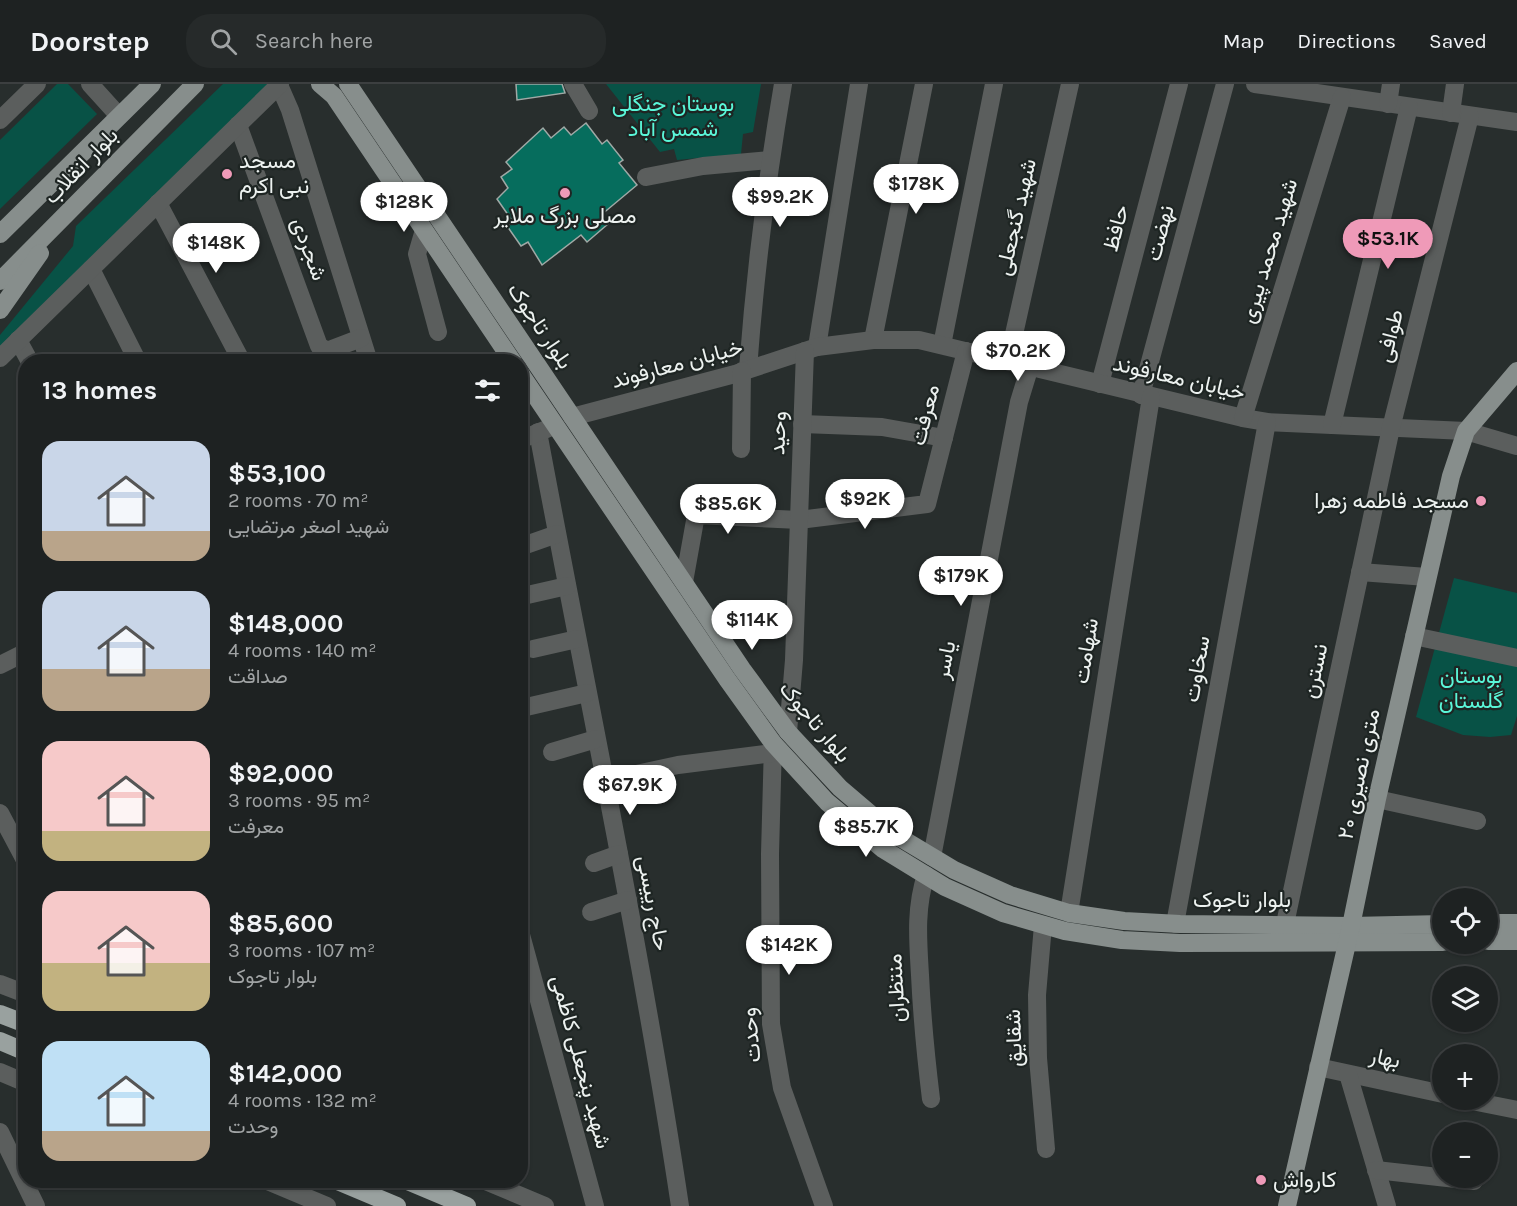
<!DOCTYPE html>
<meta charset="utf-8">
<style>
:root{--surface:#1e2222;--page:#262a2a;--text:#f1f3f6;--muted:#a1a4a5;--line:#3c3f40;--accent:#ef9ab8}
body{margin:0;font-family:Karla,Vazirmatn,sans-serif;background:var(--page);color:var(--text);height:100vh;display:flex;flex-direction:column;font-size:22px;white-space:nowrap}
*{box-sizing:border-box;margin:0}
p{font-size:20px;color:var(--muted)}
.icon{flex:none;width:33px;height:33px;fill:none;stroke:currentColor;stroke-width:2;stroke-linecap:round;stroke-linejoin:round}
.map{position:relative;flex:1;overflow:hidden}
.sheet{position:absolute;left:18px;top:270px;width:510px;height:834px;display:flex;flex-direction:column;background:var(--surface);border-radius:24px;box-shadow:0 2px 4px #0004,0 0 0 2px var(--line)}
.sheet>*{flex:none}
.tools{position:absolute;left:1432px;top:804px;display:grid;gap:12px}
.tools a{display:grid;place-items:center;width:66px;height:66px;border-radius:50%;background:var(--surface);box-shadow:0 2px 4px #0004,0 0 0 2px var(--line);font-size:30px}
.price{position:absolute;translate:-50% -51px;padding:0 14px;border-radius:21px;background:#fff;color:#222;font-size:20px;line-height:39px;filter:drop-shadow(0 2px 3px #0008)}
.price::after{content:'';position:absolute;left:50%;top:36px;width:18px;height:14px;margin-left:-9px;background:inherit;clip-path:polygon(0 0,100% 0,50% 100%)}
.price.current{background:var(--accent);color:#111}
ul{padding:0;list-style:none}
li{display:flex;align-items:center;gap:18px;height:150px;padding:0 24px}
li span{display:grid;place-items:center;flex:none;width:168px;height:120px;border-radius:18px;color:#555}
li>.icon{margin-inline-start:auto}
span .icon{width:72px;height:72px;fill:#fffc;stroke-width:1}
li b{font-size:26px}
h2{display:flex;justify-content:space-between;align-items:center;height:72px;padding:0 24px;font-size:26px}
header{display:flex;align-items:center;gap:36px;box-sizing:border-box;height:84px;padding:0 30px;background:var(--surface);border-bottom:2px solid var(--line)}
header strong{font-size:28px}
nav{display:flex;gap:33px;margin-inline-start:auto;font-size:21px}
.search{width:420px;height:54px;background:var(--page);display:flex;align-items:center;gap:15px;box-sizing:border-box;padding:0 21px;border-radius:24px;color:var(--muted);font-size:22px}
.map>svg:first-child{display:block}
</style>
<header>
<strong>Doorstep</strong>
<div class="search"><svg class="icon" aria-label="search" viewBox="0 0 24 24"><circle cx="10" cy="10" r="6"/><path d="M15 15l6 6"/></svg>Search here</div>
<nav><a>Map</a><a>Directions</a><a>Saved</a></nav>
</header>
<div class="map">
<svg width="1517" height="1122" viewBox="0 0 1517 1122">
<rect width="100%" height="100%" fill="#282e2d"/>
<g fill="#085246">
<path d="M 57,0 L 68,0 L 97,30 L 0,125 L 0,56 Z"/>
<path d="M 223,0 L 270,0 L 0,265 L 0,251 L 73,162 L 76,142 Z"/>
<path d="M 606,0 L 761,0 L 753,48 L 743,50 L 741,70 L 677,76 L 674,65 L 660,68 Z"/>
<path d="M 1454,494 L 1517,509 L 1517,632 L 1511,651 L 1490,653 L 1463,651 L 1416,633 Z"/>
</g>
<g fill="#066d5d" stroke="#a0a9a6" stroke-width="1.5">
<path d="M 516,0 L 562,0 L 565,9 L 517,16 Z"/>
<path d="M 586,39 L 602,60 L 607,56 L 623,76 L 619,79 L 637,101 L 601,131 L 608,140 L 587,158 L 581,151 L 542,181 L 528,158 L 521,162 L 507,142 L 513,138 L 497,115 L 508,104 L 501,93 L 512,85 L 506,78 L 543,44 L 551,54 L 564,43 L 571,51 Z"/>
</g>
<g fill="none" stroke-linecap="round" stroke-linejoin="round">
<g stroke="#5b5e5d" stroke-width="18">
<path d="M 90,0 L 119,32"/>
<path d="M 573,0 L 589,27"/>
<path d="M 1255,0 L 1517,38"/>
<path d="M 279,1 L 290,26 L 369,278"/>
<path d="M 1388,20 L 1391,0"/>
<path d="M 1451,29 L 1455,0"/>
<path d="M 0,36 L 37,0"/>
<path d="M 238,41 L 319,262 L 327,267 L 361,254"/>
<path d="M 646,93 L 703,82 L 770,76"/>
<path d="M 158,119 L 242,278"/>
<path d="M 424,146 L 417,170 L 438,248"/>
<path d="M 91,185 L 138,278"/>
<path d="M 18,256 L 30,278"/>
<path d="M 873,256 L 924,0"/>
<path d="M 942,261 L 994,0"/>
<path d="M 817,263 L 859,0"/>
<path d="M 0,274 L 280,0"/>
<path d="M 1008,277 L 1070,0"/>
<path d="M 748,285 C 755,190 767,94 783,0"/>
<path d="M 1100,300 L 1179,0"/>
<path d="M 1141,311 L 1225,0"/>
<path d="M 572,333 L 735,290 L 817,263 L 873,256 L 919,256 L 1243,334 L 1267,338 L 1466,347 L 1517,362"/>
<path d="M 1243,334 L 1342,13"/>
<path d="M 802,340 L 882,343 L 944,354"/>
<path d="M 1332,341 L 1409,23"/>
<path d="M 538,348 C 586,606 641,863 680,1122"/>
<path d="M 520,356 L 549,344"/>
<path d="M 741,365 L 742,287"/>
<path d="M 520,463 L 557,450"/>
<path d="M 1360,488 L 1427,493"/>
<path d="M 684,498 L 696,431 L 799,436 L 927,420 L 966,267"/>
<path d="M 523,512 L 567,502"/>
<path d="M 1414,552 L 1517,574"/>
<path d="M 533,565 L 577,555"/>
<path d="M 0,581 L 26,568"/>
<path d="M 522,624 L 587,609"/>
<path d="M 788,648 L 794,576 L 805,267"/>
<path d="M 773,659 L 770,770 L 771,940 L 782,1004 L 824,1122"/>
<path d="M 552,668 L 596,655"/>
<path d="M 604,697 L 678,681 L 773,669"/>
<path d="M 1377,715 L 1477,737"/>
<path d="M 0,729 L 26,778"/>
<path d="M 932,773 L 1019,318 L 1030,282"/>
<path d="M 594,779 L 619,770"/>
<path d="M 926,791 C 915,824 918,857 920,891 C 922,933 926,974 931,1015"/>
<path d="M 591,828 L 628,816"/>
<path d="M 1069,829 L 1151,313"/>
<path d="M 1175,840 L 1267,338"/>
<path d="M 1285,840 L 1391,344 L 1470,32"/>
<path d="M 1043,841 L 1037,911 L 1038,974 L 1046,1065"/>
<path d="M 520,847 L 595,1122"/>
<path d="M 0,900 L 26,910"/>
<path d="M 1318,983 L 1443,1010"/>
<path d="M 0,988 L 26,999"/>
<path d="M 1348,990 L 1387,1122"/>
<path d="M 1467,1016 L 1517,1026"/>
<path d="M 0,1048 L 36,1122"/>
<path d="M 1376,1086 L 1474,1097"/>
<path d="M 265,1096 L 327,1122"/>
<path d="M 483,1096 L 545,1122"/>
</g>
<g stroke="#878e8c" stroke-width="18">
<path d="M 320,0 L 334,12 L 513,278"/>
<path d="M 348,0 L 742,585 L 788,648 L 840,704 L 894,750 L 954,786 L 1010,811 L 1069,829 L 1124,837 L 1180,840 L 1351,842 L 1443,840"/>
<path d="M 0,150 L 152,0"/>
<path d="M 0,197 L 195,0"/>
<path d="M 0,226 L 40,169"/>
<path d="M 520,289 L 727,595 L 773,659 L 827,718 L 883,765 L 945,803 L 1003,829 L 1065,847 L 1122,856 L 1180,859 L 1443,858"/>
<path d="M 1488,839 L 1517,839"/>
<path d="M 1488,857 L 1517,857"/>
<path d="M 1287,1122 L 1351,842 L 1377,715 L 1451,392 L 1466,347 L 1517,287"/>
</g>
<g stroke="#99a19f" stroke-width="18">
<path d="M 0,930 L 26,940"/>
<path d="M 0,957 L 26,968"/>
<path d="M 335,1096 L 397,1122"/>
<path d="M 405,1096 L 467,1122"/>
</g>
</g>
<g fill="#ef9ab8" stroke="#1e2523" stroke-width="2">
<circle cx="227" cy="90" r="6"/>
<circle cx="565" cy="109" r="6"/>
<circle cx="1481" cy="417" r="6"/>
<circle cx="1261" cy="1096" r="6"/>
</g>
<g text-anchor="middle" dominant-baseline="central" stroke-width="4.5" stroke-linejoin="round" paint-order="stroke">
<g font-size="22" fill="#5af7d9" stroke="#1e2523">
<text x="673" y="20">بوستان جنگلی<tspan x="673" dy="25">شمس آباد</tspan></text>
<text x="1471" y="592">بوستان<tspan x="1471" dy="25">گلستان</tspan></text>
</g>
<g font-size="22" fill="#edf2f0" stroke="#1e2523" text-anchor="start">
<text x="239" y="77">مسجد<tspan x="239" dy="25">نبی اکرم</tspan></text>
<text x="565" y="132" text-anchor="middle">مصلی بزرگ ملایر</text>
<text x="1469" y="417" text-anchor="end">مسجد فاطمه زهرا</text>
<text x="1273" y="1096">کارواش</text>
</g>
<g font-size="22" fill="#edf2f0" stroke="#1e2523">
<text transform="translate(81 82) rotate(-46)">بلوار انقلاب</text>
<text transform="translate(1016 133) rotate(-77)">شهید گنجعلی</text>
<text transform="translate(1116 144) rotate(-75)">حافظ</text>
<text transform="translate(1160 149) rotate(-75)">نهضت</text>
<text transform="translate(309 165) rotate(70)">شجردی</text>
<text transform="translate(1269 167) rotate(-73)">شهید محمد پیری</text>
<text transform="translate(540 242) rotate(56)">بلوار تاجوک</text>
<text transform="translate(1390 252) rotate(-76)">طوافی</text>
<text transform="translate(677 280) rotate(-15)">خیابان معارفوند</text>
<text transform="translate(1179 294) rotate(13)">خیابان معارفوند</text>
<text transform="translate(925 331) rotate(-76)">معرفت</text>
<text transform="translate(778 349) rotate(-88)">وحید</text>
<text transform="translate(1086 567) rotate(-81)">شهامت</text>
<text transform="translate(945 576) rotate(-79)">یاسر</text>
<text transform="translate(1197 585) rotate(-80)">سخاوت</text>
<text transform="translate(1315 587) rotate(-78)">نسترن</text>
<text transform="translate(815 638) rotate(50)">بلوار تاجوک</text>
<text transform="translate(1359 690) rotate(-78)">۲۰ متری نصیری</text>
<text x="1242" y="816">بلوار تاجوک</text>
<text transform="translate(653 819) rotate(79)">حاج رییسی</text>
<text transform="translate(896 904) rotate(-93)">منتظران</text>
<text transform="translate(751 951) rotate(-96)">وحدت</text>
<text transform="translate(1014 954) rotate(-92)">شقایق</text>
<text transform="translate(1385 974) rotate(12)">بهار</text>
<text transform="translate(581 978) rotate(75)">شهید پنجعلی کاظمی</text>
</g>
</g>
</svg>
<div class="tools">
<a><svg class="icon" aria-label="locate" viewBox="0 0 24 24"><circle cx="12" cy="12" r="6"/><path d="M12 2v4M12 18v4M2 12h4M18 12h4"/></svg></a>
<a><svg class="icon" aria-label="layers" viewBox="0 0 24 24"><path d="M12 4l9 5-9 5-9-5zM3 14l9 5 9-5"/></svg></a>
<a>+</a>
<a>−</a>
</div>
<b class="price" style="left:916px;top:131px">$178K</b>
<b class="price" style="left:780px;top:144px">$99.2K</b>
<b class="price" style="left:404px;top:149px">$128K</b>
<b class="price current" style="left:1388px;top:186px">$53.1K</b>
<b class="price" style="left:216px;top:190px">$148K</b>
<b class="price" style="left:1018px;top:298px">$70.2K</b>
<b class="price" style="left:865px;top:446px">$92K</b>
<b class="price" style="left:728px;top:451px">$85.6K</b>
<b class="price" style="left:961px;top:523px">$179K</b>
<b class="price" style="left:752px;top:567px">$114K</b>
<b class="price" style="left:630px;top:732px">$67.9K</b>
<b class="price" style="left:866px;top:774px">$85.7K</b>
<b class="price" style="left:789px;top:892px">$142K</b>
<section class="sheet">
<h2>13 homes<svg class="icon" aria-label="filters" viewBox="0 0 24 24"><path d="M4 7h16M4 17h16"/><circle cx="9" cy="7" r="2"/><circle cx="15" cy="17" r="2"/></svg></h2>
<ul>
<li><span style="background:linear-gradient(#c9d6e8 75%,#b9a48a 0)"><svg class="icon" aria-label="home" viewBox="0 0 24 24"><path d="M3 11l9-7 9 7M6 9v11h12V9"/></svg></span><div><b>$53,100</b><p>2 rooms · 70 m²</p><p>شهید اصغر مرتضایی</p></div></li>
<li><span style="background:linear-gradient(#c9d6e8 65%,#b9a48a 0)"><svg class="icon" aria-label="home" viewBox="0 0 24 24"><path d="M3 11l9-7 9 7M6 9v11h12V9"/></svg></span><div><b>$148,000</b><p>4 rooms · 140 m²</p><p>صداقت</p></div></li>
<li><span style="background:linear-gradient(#f6c9c9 75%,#c2b280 0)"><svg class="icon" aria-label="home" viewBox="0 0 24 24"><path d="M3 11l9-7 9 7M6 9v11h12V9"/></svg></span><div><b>$92,000</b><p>3 rooms · 95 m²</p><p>معرفت</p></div></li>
<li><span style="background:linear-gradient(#f6c9c9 60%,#c2b280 0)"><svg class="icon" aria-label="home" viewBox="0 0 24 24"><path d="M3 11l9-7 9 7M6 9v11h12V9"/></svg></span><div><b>$85,600</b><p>3 rooms · 107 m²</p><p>بلوار تاجوک</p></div></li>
<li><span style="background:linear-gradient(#bfe0f5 75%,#b9a48a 0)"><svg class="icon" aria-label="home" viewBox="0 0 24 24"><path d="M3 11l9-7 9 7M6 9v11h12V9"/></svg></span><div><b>$142,000</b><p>4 rooms · 132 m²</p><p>وحدت</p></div></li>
</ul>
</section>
</div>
